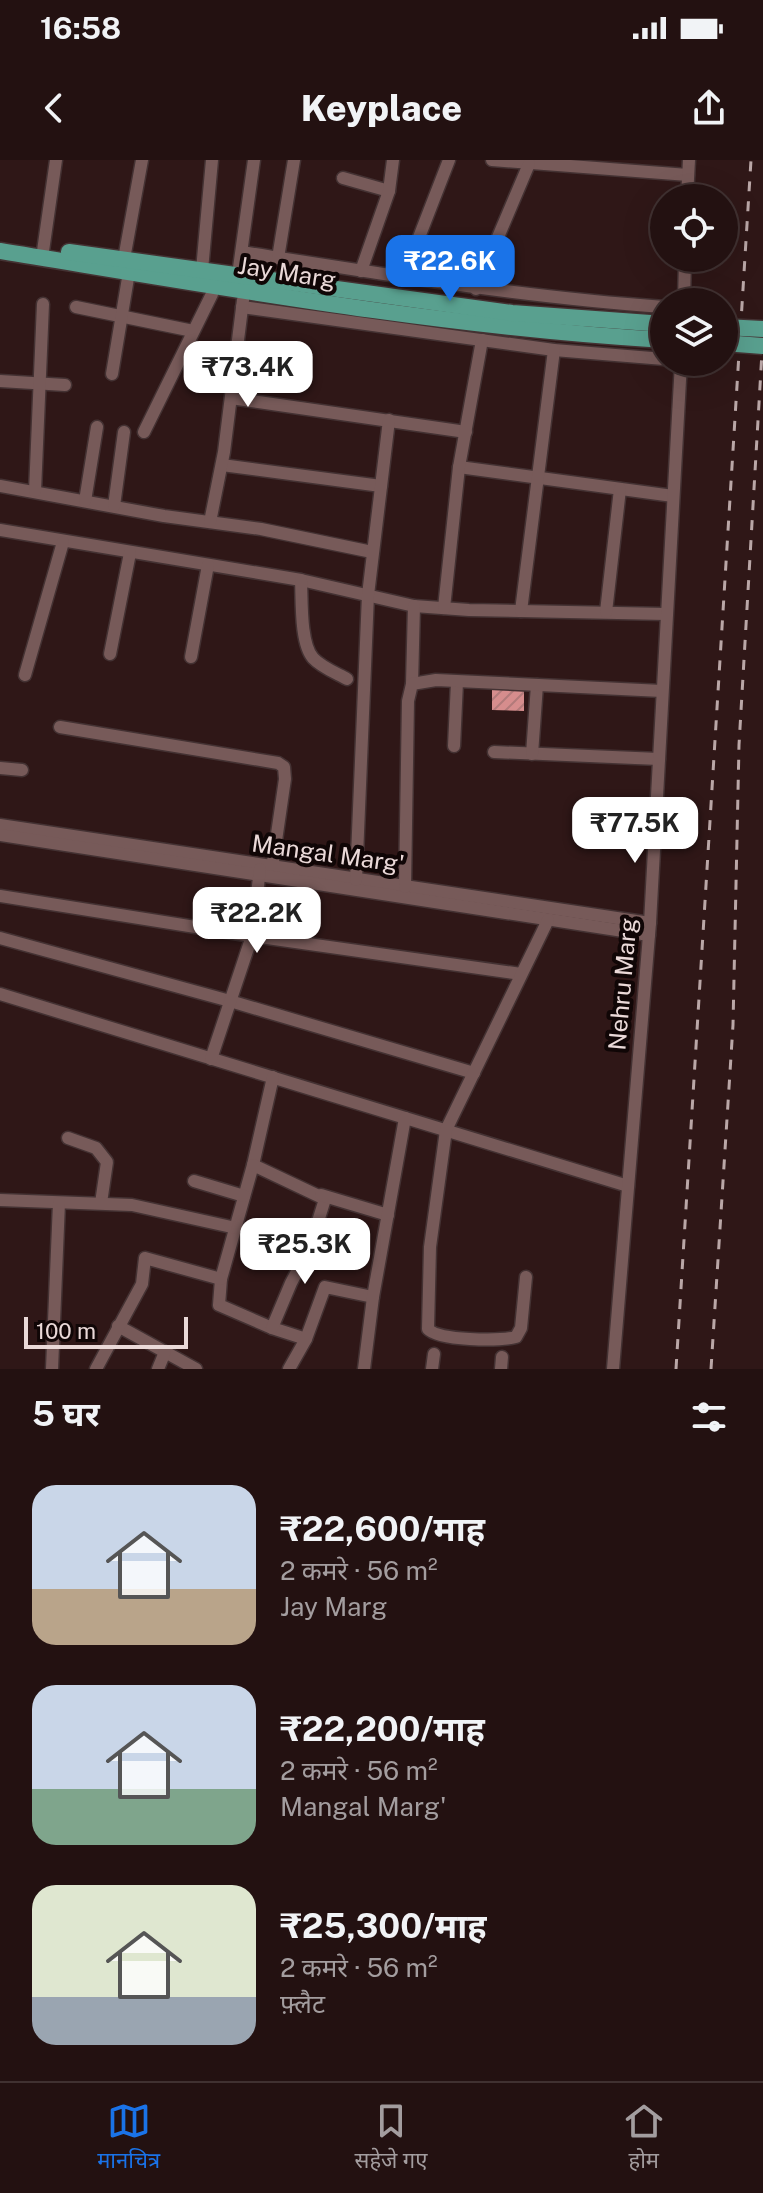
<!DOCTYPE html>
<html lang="hi">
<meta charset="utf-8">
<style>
:root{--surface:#231111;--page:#2f1f1f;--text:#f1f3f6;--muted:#a39d9f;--line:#403131;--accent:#1a73e8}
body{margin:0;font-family:"Public Sans","Noto Sans Devanagari",sans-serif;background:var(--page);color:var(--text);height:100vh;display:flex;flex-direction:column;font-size:30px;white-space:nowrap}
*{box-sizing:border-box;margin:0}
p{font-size:26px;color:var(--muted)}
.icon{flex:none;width:44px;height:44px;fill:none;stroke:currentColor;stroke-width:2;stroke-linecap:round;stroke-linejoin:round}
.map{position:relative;height:1209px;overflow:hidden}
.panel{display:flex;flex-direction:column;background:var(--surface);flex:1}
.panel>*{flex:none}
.buttons{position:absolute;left:650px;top:24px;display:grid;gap:16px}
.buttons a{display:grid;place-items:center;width:88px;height:88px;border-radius:50%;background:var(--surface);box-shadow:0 8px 32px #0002,0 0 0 2px var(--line);font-size:40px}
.scale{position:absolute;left:24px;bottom:20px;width:164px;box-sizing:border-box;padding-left:8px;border:4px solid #ead9d8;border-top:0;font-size:22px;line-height:28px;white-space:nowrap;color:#ead9d8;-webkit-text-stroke:6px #100606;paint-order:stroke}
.price{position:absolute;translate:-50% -68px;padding:0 18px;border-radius:16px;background:#fff;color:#222;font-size:26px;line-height:52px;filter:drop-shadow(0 2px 4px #0008)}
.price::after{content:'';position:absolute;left:50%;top:48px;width:24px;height:18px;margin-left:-12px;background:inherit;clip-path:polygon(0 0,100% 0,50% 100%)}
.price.on{background:var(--accent);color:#fff}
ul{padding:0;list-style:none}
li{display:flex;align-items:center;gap:24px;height:200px;padding:0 32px}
li span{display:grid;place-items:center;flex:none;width:224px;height:160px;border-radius:24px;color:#555}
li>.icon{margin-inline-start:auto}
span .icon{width:96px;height:96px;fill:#fffc;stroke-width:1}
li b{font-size:34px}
h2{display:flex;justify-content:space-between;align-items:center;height:96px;padding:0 32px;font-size:34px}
.status{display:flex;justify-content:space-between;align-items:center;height:56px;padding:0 40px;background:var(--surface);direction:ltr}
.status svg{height:22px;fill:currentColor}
header{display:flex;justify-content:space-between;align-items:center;height:104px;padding:0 32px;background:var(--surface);font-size:36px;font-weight:800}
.dock{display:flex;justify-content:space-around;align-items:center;height:112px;border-top:2px solid var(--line);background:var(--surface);font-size:22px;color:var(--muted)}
.dock a{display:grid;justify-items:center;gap:4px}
.dock .on{color:var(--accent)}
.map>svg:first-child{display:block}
</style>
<div class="status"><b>16:58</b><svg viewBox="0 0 49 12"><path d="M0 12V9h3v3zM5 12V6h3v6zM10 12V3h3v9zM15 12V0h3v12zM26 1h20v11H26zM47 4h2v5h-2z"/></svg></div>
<header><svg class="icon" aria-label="back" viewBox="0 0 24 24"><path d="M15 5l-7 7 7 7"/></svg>Keyplace<svg class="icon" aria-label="share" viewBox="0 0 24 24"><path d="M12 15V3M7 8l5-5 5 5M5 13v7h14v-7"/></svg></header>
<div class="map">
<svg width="763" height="1209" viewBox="0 0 763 1209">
<defs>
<pattern id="building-hatch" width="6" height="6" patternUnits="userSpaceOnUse" patternTransform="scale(2)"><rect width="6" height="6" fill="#d68d8d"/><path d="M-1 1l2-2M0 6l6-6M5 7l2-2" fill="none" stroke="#b27a7a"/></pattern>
</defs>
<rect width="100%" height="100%" fill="#2f1717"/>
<path fill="url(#building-hatch)" d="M 492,526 L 524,527 L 524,551 L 492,550 Z"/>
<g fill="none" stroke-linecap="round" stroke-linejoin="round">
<g stroke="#443233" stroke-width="15">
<g id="minor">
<path d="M 492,0 L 688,15"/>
<path d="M 343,18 L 389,31"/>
<path d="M 687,38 L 689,0"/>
<path d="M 242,92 C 382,114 522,137 664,147"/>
<path d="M 42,98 L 56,0"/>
<path d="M 278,98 L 294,0"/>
<path d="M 124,99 L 142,0"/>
<path d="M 202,110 L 212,0"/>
<path d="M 361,111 L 389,31 L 393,0"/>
<path d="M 238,115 L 254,0"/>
<path d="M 404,116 L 449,0"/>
<path d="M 476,129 L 529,4"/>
<path d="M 684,142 L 685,98"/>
<path d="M 76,147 L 193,171"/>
<path d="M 242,147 L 554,190 L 664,199"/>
<path d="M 112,214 L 129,112"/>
<path d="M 0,221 L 65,225"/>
<path d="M 231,238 L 466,272"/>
<path d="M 144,272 L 212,134 L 214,125"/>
<path d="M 222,305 L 381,326"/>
<path d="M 459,307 L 673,336"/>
<path d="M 0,326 L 164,356 L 261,369 L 372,392"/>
<path d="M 35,331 L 43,144"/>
<path d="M 85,341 L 97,267"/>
<path d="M 114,346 L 124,272"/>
<path d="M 210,362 L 224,292 L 243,140"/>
<path d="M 0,370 L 301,420 L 414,446 L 469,450 L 666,454"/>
<path d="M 301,420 C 302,440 300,483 313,498 C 321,507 336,513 347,519"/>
<path d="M 444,448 L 459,307 L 482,180"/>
<path d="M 521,451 L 554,190"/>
<path d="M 606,452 L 620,329"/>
<path d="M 110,494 L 130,393"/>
<path d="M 191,497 L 208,405"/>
<path d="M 25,515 L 63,382"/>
<path d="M 412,524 L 414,446"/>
<path d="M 60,567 L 278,603 L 284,607 L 285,619 L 271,715"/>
<path d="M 454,586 L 457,522"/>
<path d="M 494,592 L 659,599"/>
<path d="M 532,594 L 537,525"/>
<path d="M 0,608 L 22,610"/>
<path d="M 0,665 L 650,763"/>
<path d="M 0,675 L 649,775"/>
<path d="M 356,720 L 368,435 L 389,260"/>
<path d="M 405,727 L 408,541 L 412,524 L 436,520 L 662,531"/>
<path d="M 0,736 L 252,776 L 521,814"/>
<path d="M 0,778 L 230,841 L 474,913"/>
<path d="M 0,834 L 628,1026"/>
<path d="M 211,899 L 252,776 L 260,709"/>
<path d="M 273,917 L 253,1005 L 221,1119 L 219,1145 L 272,1168 L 306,1179"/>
<path d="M 68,978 L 96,988 L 107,1002 L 101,1043"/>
<path d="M 253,1005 L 325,1039 L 310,1087 L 291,1123 L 272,1168"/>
<path d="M 194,1021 L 244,1036"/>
<path d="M 321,1035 L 388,1055"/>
<path d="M 0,1040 L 132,1045 L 236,1068"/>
<path d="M 526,1117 L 521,1168 L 516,1177 C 499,1181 439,1181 428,1169 L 430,1087 L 446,970 L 548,760"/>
<path d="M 118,1166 L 196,1209"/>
<path d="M 52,1209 L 59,1043"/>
<path d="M 96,1209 L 142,1124 L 145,1098 L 221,1119"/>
<path d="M 158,1209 L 165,1192"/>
<path d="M 289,1209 L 306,1179 L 325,1127 L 373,1137"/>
<path d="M 364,1209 L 373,1137 L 405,958"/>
<path d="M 432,1209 L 434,1194"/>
<path d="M 501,1209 L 502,1197"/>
<path d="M 613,1209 L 650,763 L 681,202"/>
</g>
</g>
<g stroke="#443233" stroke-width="19">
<g id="major">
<path d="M 0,91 C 220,127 441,167 664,180"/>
<path d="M 69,92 L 512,153 L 664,164"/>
</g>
</g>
<use href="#minor" stroke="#775a59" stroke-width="12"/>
<use href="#major" stroke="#59a08f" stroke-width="16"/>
<g stroke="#baa7a7" stroke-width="3" stroke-dasharray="10 10" stroke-linecap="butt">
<path d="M 676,1209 L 751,0"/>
<path d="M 711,1209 L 733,865 L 739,585 L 763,175"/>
</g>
<g stroke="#443233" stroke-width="19" stroke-linecap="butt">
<g id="major-bridge">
<path d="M 724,167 L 763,169"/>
<path d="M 724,183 L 763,186"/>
</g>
</g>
<use href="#major-bridge" stroke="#59a08f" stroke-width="16"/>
</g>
<g text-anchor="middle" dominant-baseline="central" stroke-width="8" stroke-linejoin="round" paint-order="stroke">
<g font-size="24" fill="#ead9d8" stroke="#100606">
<text transform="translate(287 112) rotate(9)">Jay Marg</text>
<text transform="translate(328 693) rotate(8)">Mangal Marg'</text>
<text transform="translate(622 824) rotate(-85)">Nehru Marg</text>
</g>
</g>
</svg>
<div class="buttons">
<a><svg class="icon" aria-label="locate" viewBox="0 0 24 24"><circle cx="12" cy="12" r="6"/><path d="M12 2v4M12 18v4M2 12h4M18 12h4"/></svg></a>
<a><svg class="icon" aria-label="layers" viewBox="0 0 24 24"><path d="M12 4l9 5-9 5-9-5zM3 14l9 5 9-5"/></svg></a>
</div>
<div class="scale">100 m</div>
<b class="price on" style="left:450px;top:143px">₹22.6K</b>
<b class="price" style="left:248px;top:249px">₹73.4K</b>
<b class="price" style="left:635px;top:705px">₹77.5K</b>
<b class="price" style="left:257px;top:795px">₹22.2K</b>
<b class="price" style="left:305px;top:1126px">₹25.3K</b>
</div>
<section class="panel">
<h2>5 घर<svg class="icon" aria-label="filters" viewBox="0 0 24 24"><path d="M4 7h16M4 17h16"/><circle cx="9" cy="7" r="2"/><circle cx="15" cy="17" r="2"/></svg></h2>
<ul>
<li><span style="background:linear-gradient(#c9d6e8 65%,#b9a48a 0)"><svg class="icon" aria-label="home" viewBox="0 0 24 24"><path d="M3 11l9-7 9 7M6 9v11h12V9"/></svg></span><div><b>₹22,600/माह</b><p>2 कमरे · 56 m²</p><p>Jay Marg</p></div></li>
<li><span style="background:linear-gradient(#c9d6e8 65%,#7fa58c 0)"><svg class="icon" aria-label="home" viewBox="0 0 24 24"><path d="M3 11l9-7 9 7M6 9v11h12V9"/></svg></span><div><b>₹22,200/माह</b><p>2 कमरे · 56 m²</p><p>Mangal Marg'</p></div></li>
<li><span style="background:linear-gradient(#dfe7d0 70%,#9aa5b1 0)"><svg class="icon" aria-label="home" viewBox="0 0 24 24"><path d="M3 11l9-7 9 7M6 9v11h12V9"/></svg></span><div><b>₹25,300/माह</b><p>2 कमरे · 56 m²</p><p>फ़्लैट</p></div></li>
</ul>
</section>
<nav class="dock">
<a class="on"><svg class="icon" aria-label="map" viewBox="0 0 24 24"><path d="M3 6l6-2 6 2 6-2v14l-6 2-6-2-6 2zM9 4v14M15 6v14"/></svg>मानचित्र</a>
<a><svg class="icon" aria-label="saved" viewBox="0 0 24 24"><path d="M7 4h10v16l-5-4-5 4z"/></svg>सहेजे गए</a>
<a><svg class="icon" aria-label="home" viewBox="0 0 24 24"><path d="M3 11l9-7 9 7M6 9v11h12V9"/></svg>होम</a>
</nav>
